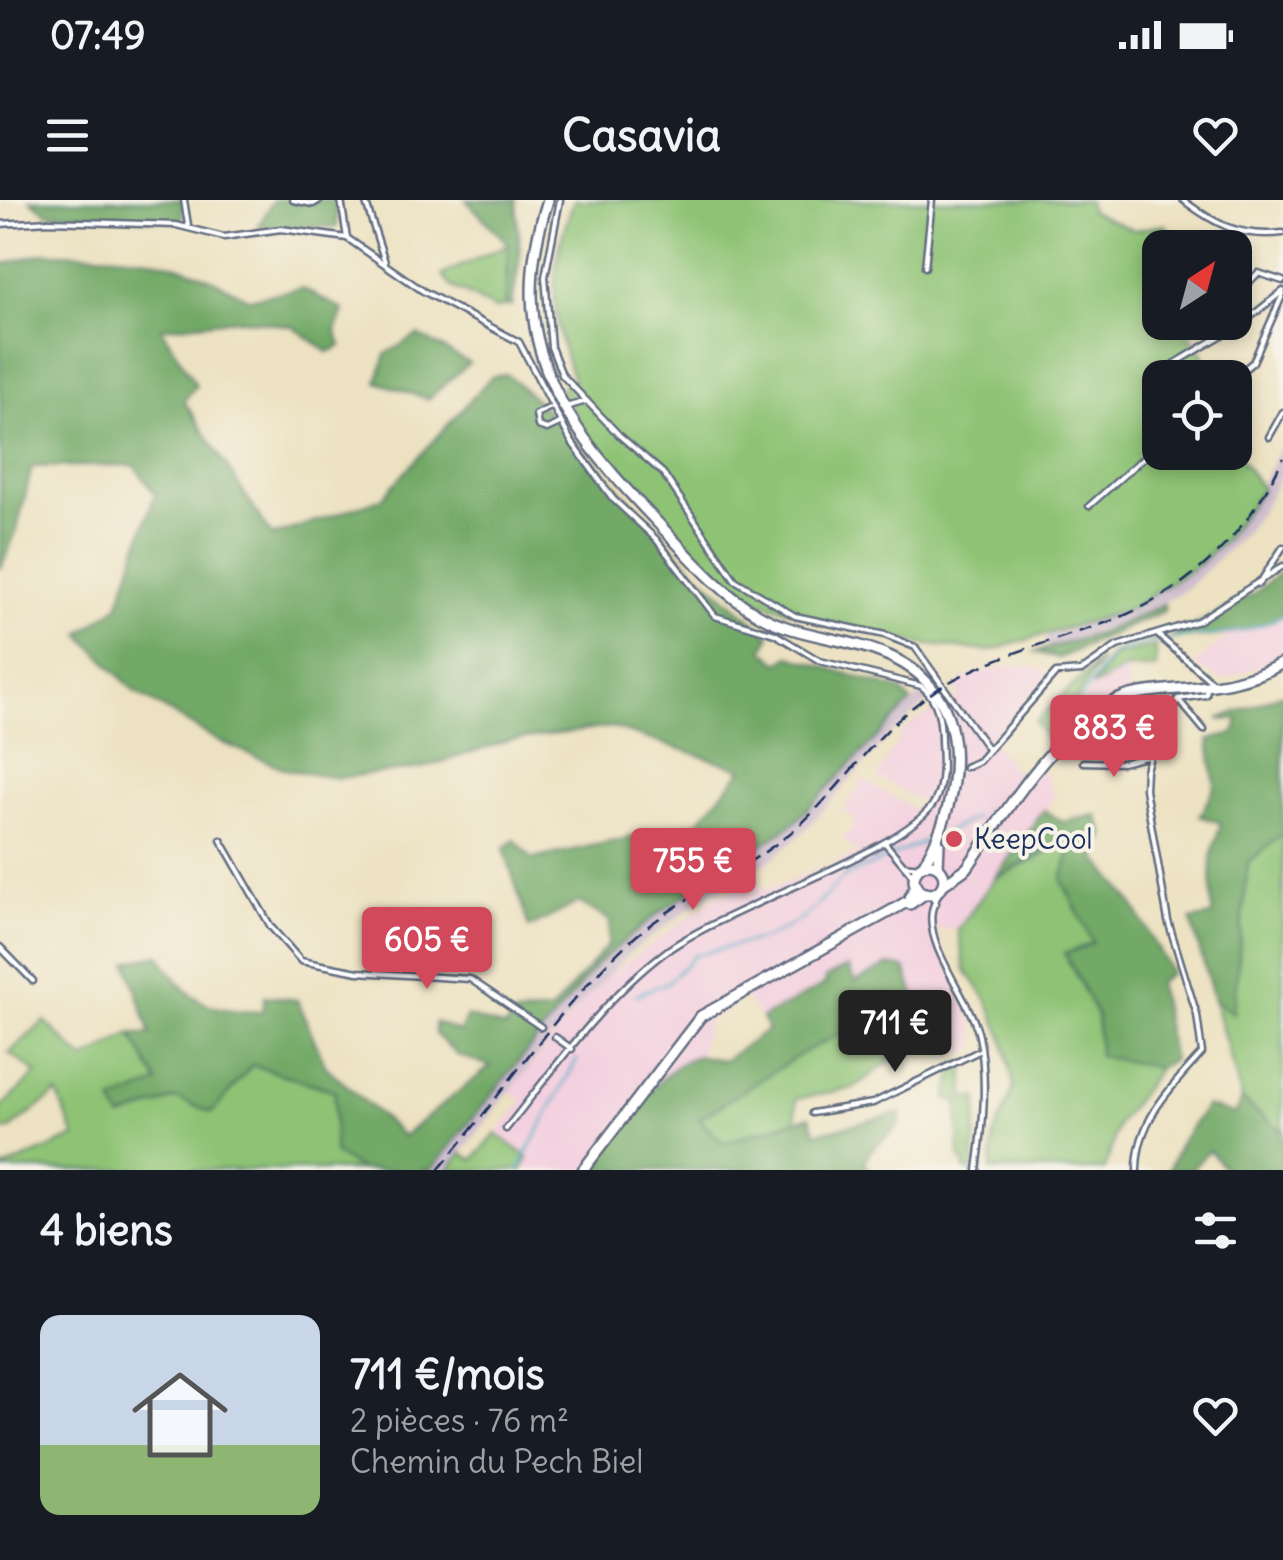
<!DOCTYPE html>
<html lang="fr">
<meta charset="utf-8">
<style>
:root{--surface:#171b24;--page:#20242c;--text:#f1f3f6;--muted:#9ea1a6;--accent:#d1495b}
body{margin:0;font-family:Delius,sans-serif;background:var(--page);color:var(--text);height:100vh;display:flex;flex-direction:column;font-size:38px;white-space:nowrap}
*{box-sizing:border-box;margin:0}
p{font-size:32px;color:var(--muted)}
.icon{flex:none;width:55px;height:55px;fill:none;stroke:currentColor;stroke-width:2;stroke-linecap:round;stroke-linejoin:round}
.map{position:relative;height:970px;overflow:hidden}
.panel{display:flex;flex-direction:column;background:var(--surface);flex:1}
.panel>*{flex:none}
.needle{width:65px;rotate:36deg}
.controls{position:absolute;left:1142px;top:30px;display:grid;gap:20px}
.controls a{display:grid;place-items:center;width:110px;height:110px;border-radius:20px;background:var(--surface);box-shadow:0 5px 15px #0003;font-size:50px}
.price{position:absolute;translate:-50% -85px;padding:0 22px;border-radius:10px;background:var(--accent);color:#fff;font-size:32px;line-height:65px;filter:drop-shadow(0 2px 5px #0008)}
.price::after{content:'';position:absolute;left:50%;top:60px;width:30px;height:22px;margin-left:-15px;background:inherit;clip-path:polygon(0 0,100% 0,50% 100%)}
.price.on{background:#222;color:#fff}
ul{padding:0;list-style:none}
li{display:flex;align-items:center;gap:30px;height:250px;padding:0 40px}
li span{display:grid;place-items:center;flex:none;width:280px;height:200px;border-radius:20px;color:#555}
li>.icon{margin-inline-start:auto}
span .icon{width:120px;height:120px;fill:#fffc;stroke-width:1}
li b{font-size:42px}
h2{display:flex;justify-content:space-between;align-items:center;height:120px;padding:0 40px;font-size:42px}
.status{display:flex;justify-content:space-between;align-items:center;height:70px;padding:0 50px;background:var(--surface);direction:ltr}
.status svg{height:28px;fill:currentColor}
header{display:flex;justify-content:space-between;align-items:center;height:130px;padding:0 40px;background:var(--surface);font-size:45px;font-weight:700}
.map>svg:first-child{display:block}
</style>
<div class="status"><b>07:49</b><svg viewBox="0 0 49 12"><path d="M0 12V9h3v3zM5 12V6h3v6zM10 12V3h3v9zM15 12V0h3v12zM26 1h20v11H26zM47 4h2v5h-2z"/></svg></div>
<header><svg class="icon" aria-label="menu" viewBox="0 0 24 24"><path d="M4 6h16M4 12h16M4 18h16"/></svg>Casavia<svg class="icon" aria-label="heart" viewBox="0 0 24 24"><path d="M12 20l-8-8c-3-5 5-10 8-4 3-6 11-1 8 4z"/></svg></header>
<div class="map">
<svg width="1283" height="970" viewBox="0 0 1283 970">
<rect width="100%" height="100%" fill="#f7f3e8"/>
<filter id="ink" filterUnits="userSpaceOnUse"><feTurbulence type="fractalNoise" baseFrequency=".01" numOctaves="2"/><feDisplacementMap in="SourceGraphic" scale="20" xChannelSelector="R" yChannelSelector="G"/><feConvolveMatrix kernelMatrix="1 2 1 2 8 2 1 2 1" color-interpolation-filters="sRGB"/></filter>
<filter id="wash" filterUnits="userSpaceOnUse"><feTurbulence type="fractalNoise" baseFrequency=".0048" numOctaves="4" result="noise"/><feDisplacementMap in="SourceGraphic" scale="40" xChannelSelector="R" yChannelSelector="G"/><feGaussianBlur stdDeviation="2.25" result="paint"/><feColorMatrix in="noise" values="0 0 0 0 0 0 0 0 0 0 0 0 0 0 0 0 0 1.4 0 .05"/><feComposite in="paint" operator="in"/></filter>
<g filter="url(#wash)">
<rect width="100%" height="100%" fill="#ece1c0"/>
<g fill="#f3cfdf">
<path d="M 1283,415 L 1283,458 L 1222,480 L 1193,465 L 1225,439 L 1224,436 Z"/>
<path d="M 1003,466 L 1035,467 L 1050,474 L 990,539 L 1017,573 L 1034,565 L 1049,578 L 1046,584 L 1056,594 L 958,730 L 936,729 L 974,827 L 977,846 L 961,855 L 951,837 L 923,820 L 888,765 L 854,782 L 848,768 L 762,818 L 744,797 L 707,822 L 700,856 L 679,864 L 643,901 L 592,970 L 523,970 L 528,957 L 496,934 L 523,902 L 510,891 L 597,784 L 717,696 L 754,679 L 766,691 L 859,653 L 843,640 L 856,620 L 843,611 L 863,580 L 920,612 L 925,604 L 877,577 L 906,527 L 960,496 L 954,486 L 971,475 Z"/>
<path d="M 1127,468 L 1130,498 L 1104,509 L 1102,522 L 1136,544 L 1133,549 L 1120,559 L 1109,552 L 1084,554 L 1056,542 L 1092,487 Z"/>
</g>
<g fill="#cfbdce">
<path d="M 1283,243 L 1283,271 L 1263,308 L 1244,334 L 1188,387 L 1139,417 L 1048,448 L 1045,438 L 1130,409 L 1198,365 L 1249,307 Z"/>
<path d="M 923,492 L 930,500 L 890,535 L 804,631 L 772,659 L 697,703 L 629,753 L 564,822 L 454,963 L 448,970 L 431,970 L 598,763 L 656,715 L 794,623 Z"/>
</g>
<g fill="#8ec375" stroke="#54796a" stroke-width="2.5">
<path d="M 574,0 L 1088,0 L 1090,11 L 1133,30 L 1165,25 L 1185,47 L 1160,48 L 1160,122 L 1178,123 L 1202,151 L 1210,177 L 1160,178 L 1160,252 L 1235,251 L 1262,289 L 1224,341 L 1198,365 L 1130,409 L 990,451 L 919,444 L 821,421 L 738,395 L 588,237 L 560,189 L 573,180 C 548,107 548,73 574,0 Z"/>
<path d="M 508,44 L 505,106 L 495,109 L 451,86 L 442,75 Z"/>
<path d="M 1156,446 L 1156,468 L 1127,468 L 1092,487 L 1113,456 Z"/>
<path d="M 1101,459 L 1049,542 L 1035,522 Z"/>
<path d="M 1075,634 L 1062,680 L 1093,743 L 1065,754 L 1097,815 L 1099,855 L 1159,868 L 1118,924 L 1105,970 L 991,970 L 994,935 L 1014,887 L 1003,837 L 987,800 L 965,769 L 958,730 L 994,679 L 1044,655 Z"/>
<path d="M 1283,634 L 1283,932 L 1242,900 L 1214,800 L 1233,812 L 1248,662 Z"/>
<path d="M 878,815 L 915,843 L 853,888 L 796,899 L 796,920 L 723,943 L 699,919 L 804,852 Z"/>
<path d="M 45,821 L 84,860 L 131,834 L 159,883 L 121,918 L 177,898 L 212,912 L 252,865 L 335,891 L 334,952 L 361,970 L 0,970 L 75,937 L 57,893 L 10,929 L 0,931 L 0,909 L 37,873 L 9,853 Z"/>
<path d="M 963,861 L 965,898 L 978,898 L 973,970 L 964,970 L 964,961 L 960,960 L 958,901 L 947,899 L 955,864 Z"/>
<path d="M 496,934 L 528,957 L 523,970 L 448,970 L 462,953 L 473,960 Z"/>
</g>
<g fill="#72a966" stroke="#466c62" stroke-width="2.5">
<path d="M 30,0 L 183,0 L 182,21 L 47,13 Z"/>
<path d="M 273,0 L 336,0 L 337,27 L 258,27 Z"/>
<path d="M 466,0 L 516,0 L 520,56 L 512,106 L 505,106 L 508,44 Z"/>
<path d="M 45,53 C 131,54 173,53 248,99 L 302,88 L 343,110 L 336,131 L 341,146 L 328,152 L 292,126 L 239,119 L 161,128 L 196,185 L 184,201 L 272,336 L 381,299 L 491,177 L 507,174 L 548,211 L 691,367 L 770,436 L 763,450 L 779,463 L 790,456 L 900,490 L 911,502 L 794,623 L 656,715 L 598,763 L 431,970 L 361,970 L 334,953 L 335,891 L 252,865 L 212,913 L 176,898 L 121,918 L 112,902 L 158,883 L 131,834 L 151,834 L 127,762 L 159,755 C 191,803 203,810 262,812 L 265,796 L 297,800 L 326,867 L 403,936 L 491,866 L 457,855 L 435,834 L 435,822 L 460,832 L 467,816 L 505,828 L 515,815 L 551,811 L 608,745 L 610,721 L 579,702 L 529,728 L 504,648 L 515,640 L 532,659 L 697,623 L 743,569 L 611,527 L 511,540 L 422,568 L 338,578 L 288,570 L 218,541 L 134,491 L 80,434 L 118,406 L 155,294 L 134,265 L 32,267 L 17,329 L 0,370 L 0,65 Z"/>
<path d="M 418,135 L 469,163 L 428,199 L 377,182 L 386,154 Z"/>
<path d="M 1283,370 L 1283,415 C 1248,434 1211,438 1171,438 L 1255,393 Z"/>
<path d="M 1164,404 L 1164,411 L 1059,458 L 1035,452 L 1101,433 Z"/>
<path d="M 1283,494 L 1283,634 L 1248,662 L 1233,813 L 1214,800 L 1191,720 L 1212,716 L 1211,657 L 1221,623 L 1200,616 L 1215,586 L 1209,540 L 1234,534 L 1238,520 L 1219,519 Z"/>
<path d="M 1044,610 L 1062,622 L 1097,615 L 1104,634 L 1096,658 L 1132,703 L 1171,772 L 1158,784 L 1173,860 L 1159,868 L 1099,856 L 1097,815 L 1065,754 L 1093,743 L 1062,680 L 1074,636 L 994,679 Z"/>
<path d="M 888,765 L 905,768 L 923,820 L 944,833 L 915,843 L 878,815 L 804,852 L 699,919 L 723,943 L 810,916 L 816,933 L 901,913 L 900,924 L 868,953 L 864,967 L 872,970 L 592,970 C 613,942 663,860 699,856 C 706,856 716,859 723,861 L 768,830 L 762,818 L 826,784 L 825,778 L 848,767 L 855,782 Z"/>
<path d="M 1242,900 L 1283,932 L 1283,970 L 1226,970 L 1209,950 L 1191,970 L 1169,970 L 1180,943 L 1206,906 L 1234,914 Z"/>
</g>
<g fill="none" stroke-linecap="round" stroke-linejoin="round">
<g stroke="#49adc9" stroke-width="2.5">
<path d="M 1015,577 L 1035,565 L 1112,453 C 1132,448 1154,440 1175,438 C 1214,436 1248,434 1283,415"/>
<path d="M 984,613 L 990,610"/>
<path d="M 944,633 L 976,617"/>
<path d="M 636,795 L 668,782 L 695,755 L 766,738 L 782,730 L 805,717 L 844,677 L 932,638"/>
<path d="M 518,970 L 577,859"/>
</g>
</g>
</g>
<g filter="url(#ink)">
<g fill="none" stroke-linecap="round" stroke-linejoin="round">
<g stroke="#646d80" stroke-width="9">
<g id="street">
<path d="M 184,0 L 188,25"/>
<path d="M 293,0 L 313,4 L 320,0"/>
<path d="M 341,0 L 347,38"/>
<path d="M 365,0 L 385,62"/>
<path d="M 560,0 L 545,77 L 551,147 L 562,175 L 619,235 L 663,273 L 735,380 L 795,416 L 885,435 L 915,447 L 988,549"/>
<path d="M 1183,0 C 1216,25 1241,38 1283,33"/>
<path d="M 0,24 L 49,21 L 176,25 L 224,37 L 281,29 L 347,38 L 423,91 L 519,142 L 571,241 L 613,299 L 656,339 L 715,416 L 775,434 L 820,461 L 921,486 C 938,499 941,520 941,541 C 942,560 944,583 935,601 C 909,650 721,709 664,753 C 605,797 552,871 506,929"/>
<path d="M 925,67 L 932,0"/>
<path d="M 1235,97 L 1258,73 L 1283,81"/>
<path d="M 1206,122 L 1204,127 L 1214,138"/>
<path d="M 1164,170 L 1244,122 L 1283,91"/>
<path d="M 1234,178 L 1253,162 L 1283,94"/>
<path d="M 569,206 L 587,201"/>
<path d="M 549,208 L 536,214 L 538,226 L 547,229 L 560,223"/>
<path d="M 1269,237 L 1283,212"/>
<path d="M 1089,306 L 1160,243"/>
<path d="M 1259,384 L 1283,347"/>
<path d="M 1158,435 L 1213,483"/>
<path d="M 1178,499 L 1204,530"/>
<path d="M 1124,521 L 1132,521 L 1156,538"/>
<path d="M 1083,562 L 1122,563 L 1150,556"/>
<path d="M 965,567 L 979,561 L 1056,473 L 1081,471 L 1117,446 L 1198,421 L 1283,366"/>
<path d="M 221,640 L 271,727 L 301,761 L 358,772 L 470,779 L 541,827"/>
<path d="M 885,643 L 914,677"/>
<path d="M 904,665 L 919,667"/>
<path d="M 940,689 C 938,697 933,704 932,711 C 925,748 971,800 979,836 C 988,878 983,928 977,970"/>
<path d="M 931,694 L 936,703"/>
<path d="M 0,747 L 33,781"/>
<path d="M 555,837 L 572,849"/>
<path d="M 812,913 L 873,903 L 981,850"/>
<path d="M 1137,970 C 1137,921 1170,888 1202,853 L 1197,815 L 1168,721 L 1145,589 L 1146,570 L 1156,538 L 1178,499 L 1206,495 L 1207,489"/>
</g>
</g>
<g stroke="#646d80" stroke-width="14">
<g id="primary">
<path d="M 548,0 C 501,142 564,226 658,323 C 689,356 719,392 759,415 C 799,438 847,437 889,456 C 976,494 964,595 924,664"/>
<circle cx="929" cy="679" r="15"/>
<path d="M 938,666 L 939,644"/>
<path d="M 944,684 L 967,668 C 1006,612 1071,502 1141,493 C 1192,486 1236,489 1283,463"/>
<path d="M 910,704 L 926,693"/>
<path d="M 583,970 L 701,816 L 896,708 L 908,701 L 916,685"/>
</g>
</g>
<use href="#street" stroke="#fff" stroke-width="4"/>
<use href="#primary" stroke="#fff" stroke-width="9"/>
<path stroke="#1b2f5e" stroke-width="2.5" stroke-dasharray="15 8" stroke-linecap="butt" d="M 438,970 C 502,896 555,811 627,744 C 680,695 749,671 802,623 C 843,585 873,537 918,503 C 973,460 1040,446 1105,423 C 1185,395 1248,335 1283,258"/>
</g>
</g>
<circle fill="#d1495b" stroke="#f7f3e8" stroke-width="4" cx="954" cy="639" r="10"/>
<g text-anchor="middle" dominant-baseline="central" stroke-width="8" stroke-linejoin="round" paint-order="stroke">
<g font-size="28" fill="#1b2f5e" stroke="#f7f3e8" text-anchor="start">
<text x="974" y="639">KeepCool</text>
</g>
</g>
</svg>
<div class="controls">
<a><svg class="needle" viewBox="-14 -14 28 28"><path d="M0-13l5 13h-10z" fill="#e53935"/><path d="M0 13l5-13h-10z" fill="#9ea1a6"/></svg></a>
<a><svg class="icon" aria-label="locate" viewBox="0 0 24 24"><circle cx="12" cy="12" r="6"/><path d="M12 2v4M12 18v4M2 12h4M18 12h4"/></svg></a>
</div>
<b class="price" style="left:1114px;top:580px">883 €</b>
<b class="price" style="left:693px;top:713px">755 €</b>
<b class="price" style="left:427px;top:792px">605 €</b>
<b class="price on" style="left:895px;top:875px">711 €</b>
</div>
<section class="panel">
<h2>4 biens<svg class="icon" aria-label="filters" viewBox="0 0 24 24"><path d="M4 7h16M4 17h16"/><circle cx="9" cy="7" r="2"/><circle cx="15" cy="17" r="2"/></svg></h2>
<ul>
<li><span style="background:linear-gradient(#c9d6e8 65%,#8fb573 0)"><svg class="icon" aria-label="home" viewBox="0 0 24 24"><path d="M3 11l9-7 9 7M6 9v11h12V9"/></svg></span><div><b>711 €/mois</b><p>2 pièces · 76 m²</p><p>Chemin du Pech Biel</p></div><svg class="icon" aria-label="heart" viewBox="0 0 24 24"><path d="M12 20l-8-8c-3-5 5-10 8-4 3-6 11-1 8 4z"/></svg></li>
</ul>
</section>
